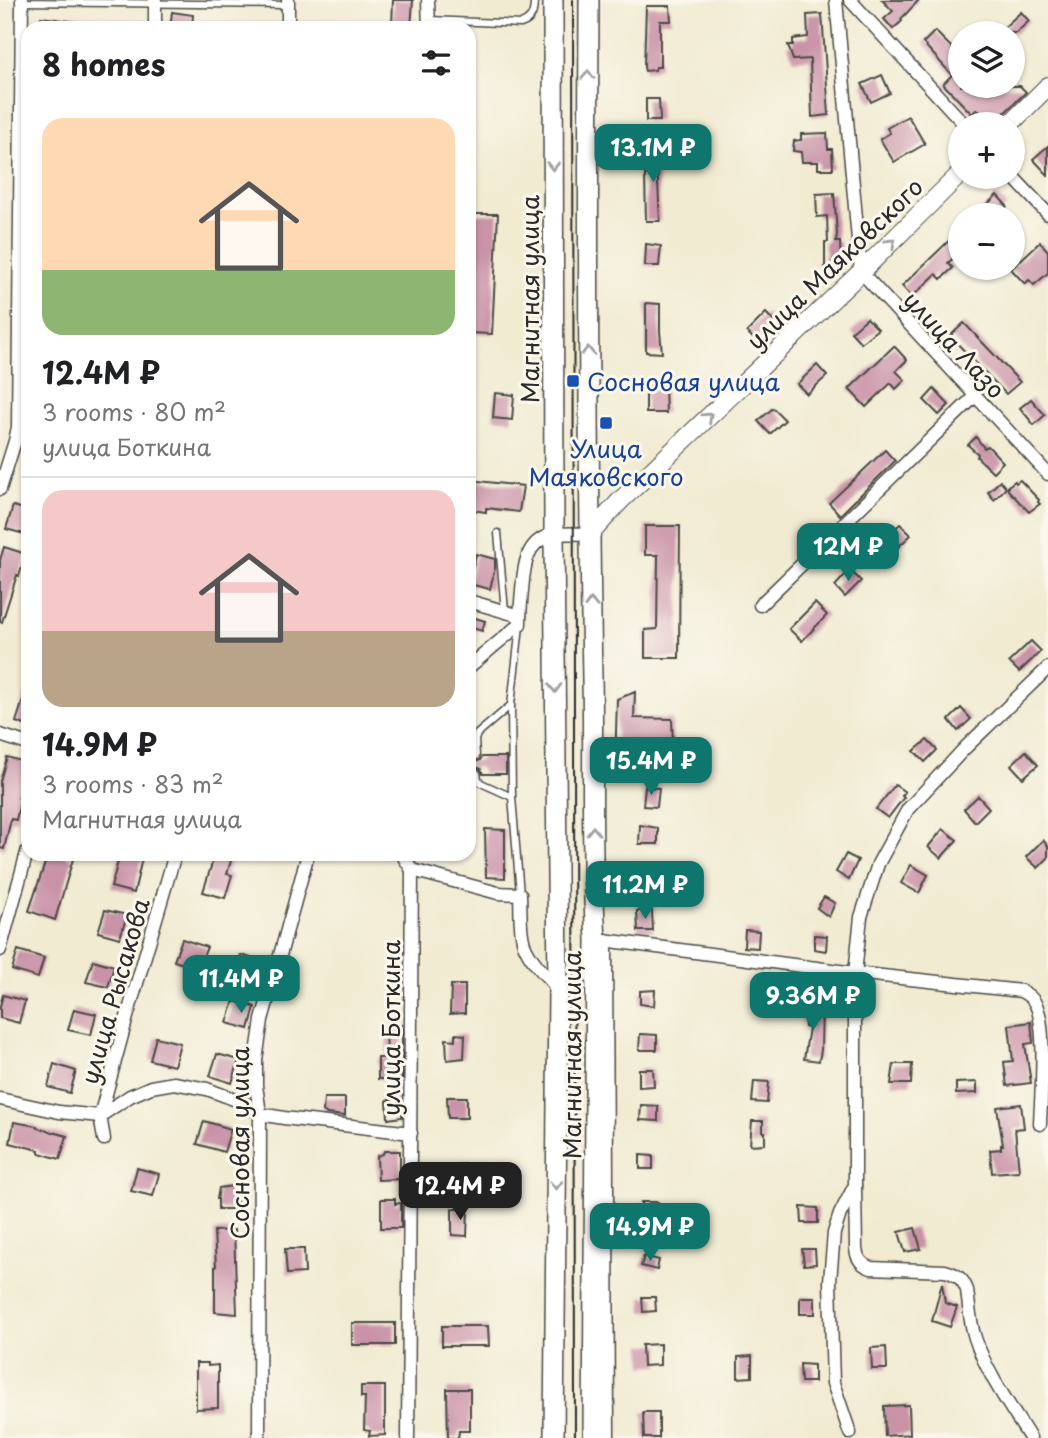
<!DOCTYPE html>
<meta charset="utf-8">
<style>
:root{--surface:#fff;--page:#f6f6f6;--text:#202124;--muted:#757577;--line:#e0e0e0;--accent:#0f766e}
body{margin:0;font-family:"Playpen Sans",sans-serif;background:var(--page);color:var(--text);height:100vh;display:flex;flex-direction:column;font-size:26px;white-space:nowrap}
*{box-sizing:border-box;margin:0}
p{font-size:23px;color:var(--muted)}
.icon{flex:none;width:38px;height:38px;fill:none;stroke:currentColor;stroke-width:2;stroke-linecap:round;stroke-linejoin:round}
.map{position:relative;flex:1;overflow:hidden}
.drawer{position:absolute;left:21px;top:21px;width:455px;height:840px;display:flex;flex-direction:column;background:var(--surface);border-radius:21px;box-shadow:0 2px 5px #0004}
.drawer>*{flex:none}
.tools{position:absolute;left:948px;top:21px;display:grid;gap:14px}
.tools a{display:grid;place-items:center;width:77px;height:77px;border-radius:50%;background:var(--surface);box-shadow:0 2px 5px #0004;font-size:35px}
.price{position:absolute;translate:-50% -60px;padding:0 16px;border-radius:14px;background:var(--accent);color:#fff;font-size:23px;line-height:46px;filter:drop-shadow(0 2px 4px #0008)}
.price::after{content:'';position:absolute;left:50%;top:42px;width:21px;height:16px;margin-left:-10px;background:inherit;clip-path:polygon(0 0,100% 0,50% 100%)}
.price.on{background:#222;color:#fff}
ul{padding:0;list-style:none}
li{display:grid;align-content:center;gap:14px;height:371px;padding:0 21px}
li+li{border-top:2px solid var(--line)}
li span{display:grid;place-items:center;height:217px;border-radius:21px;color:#555}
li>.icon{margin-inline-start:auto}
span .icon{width:126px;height:126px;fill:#fffc;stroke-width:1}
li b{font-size:30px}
h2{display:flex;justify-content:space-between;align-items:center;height:84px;padding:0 21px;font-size:30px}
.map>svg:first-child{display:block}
</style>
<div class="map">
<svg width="1048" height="1438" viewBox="0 0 1048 1438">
<rect width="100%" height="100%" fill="#fbf7ec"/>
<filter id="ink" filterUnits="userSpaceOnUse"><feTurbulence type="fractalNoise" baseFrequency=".0143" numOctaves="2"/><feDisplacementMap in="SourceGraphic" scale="14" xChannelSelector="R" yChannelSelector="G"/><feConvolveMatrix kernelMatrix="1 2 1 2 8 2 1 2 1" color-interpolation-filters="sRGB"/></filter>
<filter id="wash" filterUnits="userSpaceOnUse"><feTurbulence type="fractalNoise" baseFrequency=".00686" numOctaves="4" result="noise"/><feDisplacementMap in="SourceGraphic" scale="28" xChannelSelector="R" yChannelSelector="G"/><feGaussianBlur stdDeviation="1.57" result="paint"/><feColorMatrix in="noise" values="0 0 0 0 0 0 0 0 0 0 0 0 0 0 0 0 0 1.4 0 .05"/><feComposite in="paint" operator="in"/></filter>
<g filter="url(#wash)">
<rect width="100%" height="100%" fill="#f1ebd2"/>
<g id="blocks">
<g fill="#c992a7">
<path d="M 393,0 L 413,0 L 411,28 L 392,26 Z"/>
<path d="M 882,0 L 919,0 L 901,19 L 902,21 L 893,29 L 884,19 L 893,11 Z"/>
<path d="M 646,6 L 670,6 L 671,21 L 660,21 L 660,67 L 656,67 L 655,70 L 645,71 L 644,67 Z"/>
<path d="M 172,12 L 193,15 L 192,28 L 170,28 Z"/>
<path d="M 1021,12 L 1029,21 L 1016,33 L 998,33 Z"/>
<path d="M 822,14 L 829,115 L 812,117 L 810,59 L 793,60 L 788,45 L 793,45 L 793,39 L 808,37 L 807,15 Z"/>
<path d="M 41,17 L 78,22 L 77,28 L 40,28 Z"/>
<path d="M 935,31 L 961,57 L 961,86 L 1020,86 L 1026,92 L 996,121 L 992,117 L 988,120 L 977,109 L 972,114 L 943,84 L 952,75 L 923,43 Z"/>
<path d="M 882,75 L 890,93 L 871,102 L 862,84 Z"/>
<path d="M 646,99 L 659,99 L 660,121 L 646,121 Z"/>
<path d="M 908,116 L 925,144 L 894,162 L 880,139 L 890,133 L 887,128 Z"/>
<path d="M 827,133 L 828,149 L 832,149 L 833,169 L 818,169 L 818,162 L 802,162 L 801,152 L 793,151 L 794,141 L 801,140 L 801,134 Z"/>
<path d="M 1048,146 L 1048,175 L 1033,159 Z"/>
<path d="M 645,147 L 662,149 L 664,163 L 657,163 L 660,221 L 646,221 L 645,175 L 648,174 Z"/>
<path d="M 834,193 L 837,234 L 836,242 L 840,242 L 841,267 L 825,267 L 825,242 L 828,242 L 827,216 L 817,217 L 816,194 Z"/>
<path d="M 997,195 L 1007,206 L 998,215 L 976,215 Z"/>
<path d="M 469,214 L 498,214 L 492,334 L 469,333 Z"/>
<path d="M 961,229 L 961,251 L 948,263 L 953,268 L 941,279 L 936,274 L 912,297 L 902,286 Z"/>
<path d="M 1040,242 L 1048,251 L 1048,273 L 1034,285 L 1029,280 L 1025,284 L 1011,269 Z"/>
<path d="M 646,244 L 661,246 L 659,266 L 645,266 Z"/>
<path d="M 646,303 L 660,304 L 660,331 L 662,353 L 646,352 Z"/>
<path d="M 766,313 L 779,327 L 761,346 L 747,332 Z"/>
<path d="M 867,318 L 878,329 L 861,343 L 851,332 Z"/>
<path d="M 964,323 L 1020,382 L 1006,394 L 950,336 Z"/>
<path d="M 894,346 L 907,360 L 896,371 L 905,380 L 896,389 L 891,383 L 866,407 L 849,389 Z"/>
<path d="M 817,365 L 827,376 L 807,394 L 797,384 Z"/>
<path d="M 646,386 L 665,386 L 666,413 L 646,413 Z"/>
<path d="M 934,389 L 949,405 L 939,415 L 924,400 Z"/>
<path d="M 495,393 L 514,395 L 512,420 L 493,418 Z"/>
<path d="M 1031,399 L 1045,415 L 1034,425 L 1020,408 Z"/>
<path d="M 773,408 L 785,420 L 770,434 L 758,421 Z"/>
<path d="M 976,437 L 984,448 L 988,446 L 1003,462 L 993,472 L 977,457 L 978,454 L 968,445 Z"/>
<path d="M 885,450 L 895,461 L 840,515 L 829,503 Z"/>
<path d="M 469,480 L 523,486 L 519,512 L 486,508 L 486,512 L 472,510 L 473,507 L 469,506 Z"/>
<path d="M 1020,480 L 1039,500 L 1038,502 L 1040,504 L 1029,512 L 1008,490 L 1008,486 L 1015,481 L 1016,483 Z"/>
<path d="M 1000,481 L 1006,488 L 994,500 L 988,492 Z"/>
<path d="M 13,506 L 28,510 L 28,535 L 6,529 Z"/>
<path d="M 900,524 L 911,535 L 884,560 L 873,548 Z"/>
<path d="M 645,526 L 680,526 L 679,658 L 645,658 L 645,630 L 657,629 L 658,555 L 645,555 Z"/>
<path d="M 4,547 L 26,554 L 19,576 L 17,575 L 2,622 L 0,622 L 0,560 Z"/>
<path d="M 476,554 L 495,559 L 495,568 L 490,589 L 469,584 Z"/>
<path d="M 850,570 L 861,581 L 845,597 L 835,586 Z"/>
<path d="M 815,603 L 827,615 L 802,641 L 789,629 Z"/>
<path d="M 469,616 L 485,621 L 482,631 L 469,627 Z"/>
<path d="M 1031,641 L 1041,651 L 1019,672 L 1009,662 Z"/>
<path d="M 26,691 L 28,692 L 28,726 L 16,722 Z"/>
<path d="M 635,692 L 634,718 L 672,719 L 673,744 L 649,743 L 648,766 L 615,766 L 617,699 Z"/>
<path d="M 961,708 L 971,719 L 958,731 L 949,720 Z"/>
<path d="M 927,740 L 937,750 L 925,762 L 914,751 Z"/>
<path d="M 1026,751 L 1038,765 L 1023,778 L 1011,765 Z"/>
<path d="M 469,756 L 476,762 L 480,760 L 482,757 L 506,757 L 506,774 L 483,774 L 481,769 L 477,767 L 473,769 L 471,773 L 469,773 Z"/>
<path d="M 7,757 L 28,763 L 28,766 L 19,798 L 21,798 L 16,820 L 11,819 L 4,849 L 0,848 L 0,781 Z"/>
<path d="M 895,785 L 905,792 L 902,796 L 904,797 L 888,818 L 876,809 Z"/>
<path d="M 645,787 L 659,788 L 657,807 L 643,806 Z"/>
<path d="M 978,796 L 989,808 L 975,822 L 964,809 Z"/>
<path d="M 640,825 L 658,828 L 658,844 L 639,844 Z"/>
<path d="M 485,829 L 505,830 L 505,878 L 486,877 Z"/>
<path d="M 943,829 L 957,840 L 941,858 L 928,847 Z"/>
<path d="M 1043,840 L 1048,846 L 1048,858 L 1038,868 L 1026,857 Z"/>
<path d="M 48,854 L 59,854 L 73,859 L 55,920 L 29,911 Z"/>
<path d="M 120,854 L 143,854 L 134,893 L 111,887 Z"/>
<path d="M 215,854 L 233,854 L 227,874 L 232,875 L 225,898 L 203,892 Z"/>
<path d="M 846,854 L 858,860 L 849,880 L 836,872 Z"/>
<path d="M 911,865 L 928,875 L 919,893 L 901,883 Z"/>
<path d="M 639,872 L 655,873 L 655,884 L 638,883 Z"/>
<path d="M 824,897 L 835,903 L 829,917 L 817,908 Z"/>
<path d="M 105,910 L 127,915 L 120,938 L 98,932 Z"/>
<path d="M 637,911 L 652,911 L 653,931 L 638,931 Z"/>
<path d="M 745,930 L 759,931 L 758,948 L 744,947 Z"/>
<path d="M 814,935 L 827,936 L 826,951 L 814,949 Z"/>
<path d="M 182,939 L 207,947 L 198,969 L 174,961 Z"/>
<path d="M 18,950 L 44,958 L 38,978 L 12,970 Z"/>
<path d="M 241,955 L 268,963 L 261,984 L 235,976 Z"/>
<path d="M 93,960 L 114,966 L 108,987 L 86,982 Z"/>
<path d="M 451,985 L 465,985 L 465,1013 L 450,1014 Z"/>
<path d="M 655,990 L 654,1006 L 640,1004 L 640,991 Z"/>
<path d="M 3,995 L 25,1001 L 19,1023 L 0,1018 L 0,1006 Z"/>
<path d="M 234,1001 L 255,1007 L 249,1029 L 227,1023 Z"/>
<path d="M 803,1007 L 822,1007 L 821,1050 L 819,1061 L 804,1059 L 809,1028 L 805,1027 Z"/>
<path d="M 74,1009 L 96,1014 L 91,1035 L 68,1030 Z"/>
<path d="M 1031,1022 L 1033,1043 L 1025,1044 L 1031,1083 L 1007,1086 L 1004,1062 L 1013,1061 L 1009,1025 Z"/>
<path d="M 402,1025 L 402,1079 L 378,1079 L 378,1058 L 387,1058 L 386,1026 Z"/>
<path d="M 455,1034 L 465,1035 L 464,1058 L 447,1060 L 446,1039 L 455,1040 Z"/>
<path d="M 640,1034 L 657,1035 L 657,1050 L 639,1050 Z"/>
<path d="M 156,1037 L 180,1043 L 174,1066 L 150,1060 Z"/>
<path d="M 217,1054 L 239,1060 L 232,1083 L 210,1076 Z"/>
<path d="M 54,1064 L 76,1071 L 70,1093 L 48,1087 Z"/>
<path d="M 894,1064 L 912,1064 L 911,1084 L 891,1084 Z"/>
<path d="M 639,1069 L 653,1069 L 654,1086 L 639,1087 Z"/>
<path d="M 754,1081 L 769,1082 L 767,1103 L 752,1102 Z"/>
<path d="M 977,1082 L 977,1093 L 956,1094 L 956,1083 Z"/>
<path d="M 447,1097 L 467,1097 L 467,1118 L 448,1118 Z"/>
<path d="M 324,1098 L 345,1098 L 345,1116 L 327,1114 L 323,1111 Z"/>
<path d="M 402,1099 L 402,1117 L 388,1119 L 387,1100 Z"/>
<path d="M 1021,1104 L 1024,1128 L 1015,1129 L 1019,1171 L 992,1173 L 990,1150 L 1001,1149 L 1001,1145 L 1003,1145 L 997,1107 Z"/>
<path d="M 641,1105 L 658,1106 L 658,1121 L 640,1120 Z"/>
<path d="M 204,1121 L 231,1129 L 224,1152 L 197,1144 Z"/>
<path d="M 752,1121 L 763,1121 L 763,1132 L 765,1132 L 765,1144 L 750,1145 Z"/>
<path d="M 14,1122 L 37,1126 L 37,1128 L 67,1136 L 60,1159 L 39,1153 L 39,1150 L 10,1143 Z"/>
<path d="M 384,1151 L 400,1151 L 400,1179 L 378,1180 L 377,1156 L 383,1154 Z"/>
<path d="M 640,1155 L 653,1156 L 653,1169 L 640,1169 Z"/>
<path d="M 469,1164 L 470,1184 L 454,1186 L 453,1165 Z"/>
<path d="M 137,1168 L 159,1174 L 153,1196 L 131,1191 Z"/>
<path d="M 233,1186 L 234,1192 L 237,1192 L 237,1209 L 218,1209 L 218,1199 L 217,1199 L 219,1188 Z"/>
<path d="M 381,1199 L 395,1199 L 395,1204 L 401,1203 L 401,1228 L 381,1228 Z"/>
<rect x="641" y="1202" width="17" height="16"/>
<path d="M 801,1207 L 818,1208 L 818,1223 L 802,1223 Z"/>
<path d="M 452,1209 L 468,1209 L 467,1236 L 452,1235 Z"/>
<path d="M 915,1228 L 921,1249 L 905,1252 L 899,1232 Z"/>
<path d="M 234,1230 L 237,1314 L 215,1312 L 215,1267 L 216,1267 L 214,1231 Z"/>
<path d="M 285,1249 L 304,1249 L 305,1273 L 287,1274 Z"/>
<path d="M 802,1249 L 815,1249 L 816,1264 L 804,1265 Z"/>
<path d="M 644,1256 L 659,1260 L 657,1270 L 641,1266 Z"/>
<path d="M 942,1283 L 945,1303 L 957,1307 L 950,1327 L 932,1321 Z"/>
<path d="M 642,1297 L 655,1297 L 656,1311 L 643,1312 Z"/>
<rect x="800" y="1297" width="15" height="17"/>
<rect x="352" y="1323" width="43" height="22"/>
<path d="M 442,1326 L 488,1326 L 489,1346 L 442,1346 Z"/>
<path d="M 660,1344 L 660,1365 L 643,1366 L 642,1345 Z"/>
<path d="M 886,1347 L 887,1369 L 872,1369 L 871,1348 Z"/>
<path d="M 752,1356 L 752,1377 L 738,1378 L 738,1357 Z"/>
<path d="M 196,1363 L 208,1363 L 208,1366 L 218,1365 L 218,1408 L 196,1409 Z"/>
<path d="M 800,1364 L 814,1365 L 814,1382 L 801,1382 Z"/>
<path d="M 361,1386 L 385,1386 L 385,1435 L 369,1436 L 370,1431 L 364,1430 L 365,1397 L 361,1397 Z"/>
<path d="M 447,1389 L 470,1389 L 470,1431 L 459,1431 L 458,1438 L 448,1438 Z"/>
<path d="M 909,1405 L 910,1434 L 885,1436 L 884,1406 Z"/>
<path d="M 643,1412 L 659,1412 L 659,1438 L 644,1438 Z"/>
</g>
</g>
</g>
<g filter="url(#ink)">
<use href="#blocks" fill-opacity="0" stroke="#494844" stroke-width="2"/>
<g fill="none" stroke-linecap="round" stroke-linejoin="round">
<g stroke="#494844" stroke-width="9">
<g id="service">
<path d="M 22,2 L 288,5"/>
<path d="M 429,20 L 521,24 C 533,20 534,11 534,0"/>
<path d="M 498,533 L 505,611"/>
<path d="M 520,626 L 511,705 L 512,797 L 520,894"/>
<path d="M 476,756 L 475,740 L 477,734 L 511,705"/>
<path d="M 477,773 L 478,779 L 481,783 L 512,797"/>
</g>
</g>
<g stroke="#494844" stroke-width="15">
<g id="minor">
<path d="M 288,0 L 288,28"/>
<path d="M 428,0 L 429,28"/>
<path d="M 836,0 L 861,272 L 1048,474"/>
<path d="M 850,0 L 964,124"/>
<path d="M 155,28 L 155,0"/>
<path d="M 1013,177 L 1048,214"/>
<path d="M 0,489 L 15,441 L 18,427 L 22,0"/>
<path d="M 469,601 L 520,616"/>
<path d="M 760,605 L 975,396"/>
<path d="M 469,667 L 520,624 C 520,612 521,601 522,590 C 524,568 525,542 551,535 C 563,532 577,534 590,534"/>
<path d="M 0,735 L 28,744"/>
<path d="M 402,854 L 412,870 L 498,893 L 520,894 C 521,910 519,929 524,944 C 531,962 546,975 558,989"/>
<path d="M 596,939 L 855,973 L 1021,991 C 1028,995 1033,998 1036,1005 C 1047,1028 1041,1097 1040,1124"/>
<path d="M 606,940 L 608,1438"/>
<path d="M 0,950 L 28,849"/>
<path d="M 0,1099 L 59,1112 L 100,1116 L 130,1096 L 151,1087 L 174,1083 L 207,1089 L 244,1103 L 260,1114 L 284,1118 L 411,1133"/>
<path d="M 104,1139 L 100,1116 L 127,1017 L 175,854"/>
<path d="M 855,1186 L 856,1249 C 857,1259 862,1265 871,1268 L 945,1271 C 957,1274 963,1279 967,1290 C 969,1306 970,1323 975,1338 C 987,1374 1010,1406 1030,1438"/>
<path d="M 850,1433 L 833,1383 L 830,1281 L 834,1233 L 840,1214 L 855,1185 L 855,973 L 861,917 L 878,864 L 908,809 L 965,748 L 1048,668"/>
<path d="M 259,1438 L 260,1114 L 256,1085 L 256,1060 L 262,1020 L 308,854"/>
<path d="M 408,1438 L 412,870"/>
</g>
</g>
<g stroke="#494844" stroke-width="20">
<g id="secondary">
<path d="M 1010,124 L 1048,86"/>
<path d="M 590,534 L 620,501 L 861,272 L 961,173"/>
</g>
</g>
<g stroke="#494844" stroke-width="22">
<g id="primary">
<path d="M 553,0 L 554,534 L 558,989 L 554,1438"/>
<path d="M 589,0 C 588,226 588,453 592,679 C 594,766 590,853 596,939 L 593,1438"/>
</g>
</g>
<use href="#service" stroke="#fff" stroke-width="6"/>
<use href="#minor" stroke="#fff" stroke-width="12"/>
<use href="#secondary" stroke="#fff" stroke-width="18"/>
<use href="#primary" stroke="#fff" stroke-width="19"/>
<path stroke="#2b2b2b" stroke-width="2" d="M 573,0 L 575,1438"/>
</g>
<defs><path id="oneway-chevron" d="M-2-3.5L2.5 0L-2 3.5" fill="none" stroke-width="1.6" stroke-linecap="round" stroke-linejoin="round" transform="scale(1.75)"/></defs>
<g stroke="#a0a0a0">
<use href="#oneway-chevron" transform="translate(588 75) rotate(-90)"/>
<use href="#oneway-chevron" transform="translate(553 166) rotate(90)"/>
<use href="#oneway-chevron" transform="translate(891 243) rotate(-45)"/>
<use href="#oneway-chevron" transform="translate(588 351) rotate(-90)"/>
<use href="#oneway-chevron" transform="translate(708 417) rotate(-43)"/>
<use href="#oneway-chevron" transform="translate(591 603) rotate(-91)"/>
<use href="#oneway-chevron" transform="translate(555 688) rotate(89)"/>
<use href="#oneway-chevron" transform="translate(593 831) rotate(-90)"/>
<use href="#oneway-chevron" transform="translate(556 1185) rotate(90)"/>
</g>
</g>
<g fill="#1a4fb4" stroke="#fbf7ec" stroke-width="2.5">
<rect x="566" y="374" width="14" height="14" rx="3.5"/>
<rect x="599" y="416" width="14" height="14" rx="3.5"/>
</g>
<g text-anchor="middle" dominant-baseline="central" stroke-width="6" stroke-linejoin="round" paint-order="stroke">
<g font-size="24" fill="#2b2b2b" stroke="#fbf7ec">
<text transform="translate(834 263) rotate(-44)">улица Маяковского</text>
<text transform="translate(529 299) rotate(-90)">Магнитная улица</text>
<text transform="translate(955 344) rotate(47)">улица Лазо</text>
<text transform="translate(114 991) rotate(-74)">улица Рысакова</text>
<text transform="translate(390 1028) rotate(-90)">улица Боткина</text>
<text transform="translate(571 1055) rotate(-90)">Магнитная улица</text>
<text transform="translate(239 1143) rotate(-90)">Сосновая улица</text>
</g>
<g font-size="24" fill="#164399" stroke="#fbf7ec" text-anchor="start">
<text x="587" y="381">Сосновая улица</text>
<text x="606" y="448" text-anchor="middle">Улица<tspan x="606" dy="28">Маяковского</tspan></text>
</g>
</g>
</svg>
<div class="tools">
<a><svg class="icon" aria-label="layers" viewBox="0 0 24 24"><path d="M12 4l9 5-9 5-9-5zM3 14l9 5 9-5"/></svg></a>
<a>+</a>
<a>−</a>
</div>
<b class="price" style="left:653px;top:184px">13.1M ₽</b>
<b class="price" style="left:848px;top:583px">12M ₽</b>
<b class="price" style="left:651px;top:797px">15.4M ₽</b>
<b class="price" style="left:645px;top:921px">11.2M ₽</b>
<b class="price" style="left:241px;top:1015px">11.4M ₽</b>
<b class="price" style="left:813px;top:1032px">9.36M ₽</b>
<b class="price on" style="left:460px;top:1222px">12.4M ₽</b>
<b class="price" style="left:650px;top:1263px">14.9M ₽</b>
<section class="drawer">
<h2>8 homes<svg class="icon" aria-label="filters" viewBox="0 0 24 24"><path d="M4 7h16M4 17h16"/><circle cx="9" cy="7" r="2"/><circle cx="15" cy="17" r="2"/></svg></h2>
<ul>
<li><span style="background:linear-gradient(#ffd9b3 70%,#8fb573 0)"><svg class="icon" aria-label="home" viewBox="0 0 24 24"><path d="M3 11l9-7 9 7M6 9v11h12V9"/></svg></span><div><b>12.4M ₽</b><p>3 rooms · 80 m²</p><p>улица Боткина</p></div></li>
<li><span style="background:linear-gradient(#f6c9c9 65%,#b9a48a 0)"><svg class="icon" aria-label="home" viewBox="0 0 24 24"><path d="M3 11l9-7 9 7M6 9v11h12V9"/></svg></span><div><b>14.9M ₽</b><p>3 rooms · 83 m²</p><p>Магнитная улица</p></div></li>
</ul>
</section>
</div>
